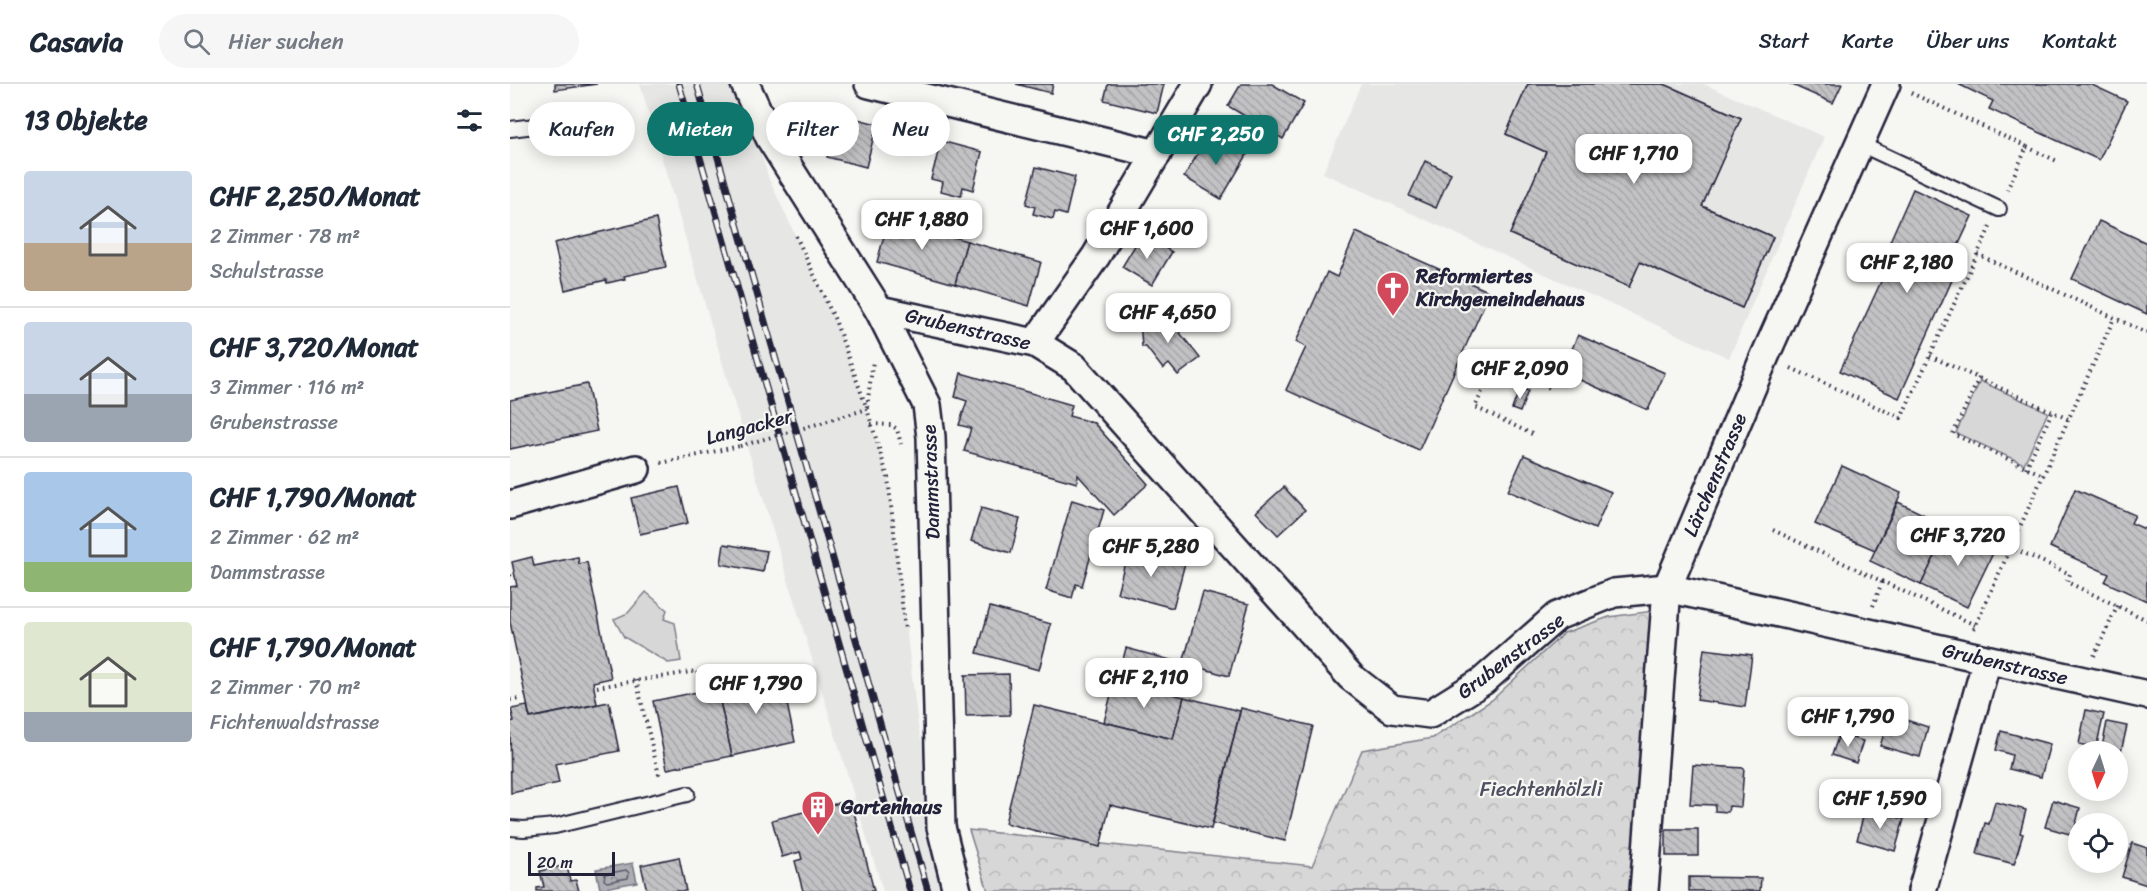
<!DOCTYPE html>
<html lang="de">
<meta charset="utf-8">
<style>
:root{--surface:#fff;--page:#f6f6f7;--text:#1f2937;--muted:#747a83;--line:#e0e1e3;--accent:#0f766e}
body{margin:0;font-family:Sriracha,sans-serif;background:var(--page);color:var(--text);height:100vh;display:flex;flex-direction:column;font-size:22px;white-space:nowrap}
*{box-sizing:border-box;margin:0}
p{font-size:20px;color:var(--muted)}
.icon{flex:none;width:33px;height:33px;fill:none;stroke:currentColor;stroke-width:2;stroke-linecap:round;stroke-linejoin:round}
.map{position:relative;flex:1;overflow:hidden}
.panel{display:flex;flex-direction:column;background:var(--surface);width:510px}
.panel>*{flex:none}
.guide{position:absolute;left:18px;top:18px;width:570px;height:54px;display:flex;gap:12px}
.needle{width:39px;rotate:184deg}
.controls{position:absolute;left:1558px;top:657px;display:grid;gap:12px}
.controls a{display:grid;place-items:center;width:60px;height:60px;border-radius:50%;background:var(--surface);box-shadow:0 3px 15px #0003;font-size:30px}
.scale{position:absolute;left:18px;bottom:15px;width:87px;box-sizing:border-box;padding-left:6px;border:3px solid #22223b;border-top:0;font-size:16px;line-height:21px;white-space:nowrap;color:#22223b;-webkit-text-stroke:4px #f6f6f2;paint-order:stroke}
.price{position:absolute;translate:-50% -51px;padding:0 14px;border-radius:12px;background:#fff;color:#222;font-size:20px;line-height:39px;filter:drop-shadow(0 2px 3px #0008)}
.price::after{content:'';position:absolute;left:50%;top:36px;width:18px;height:14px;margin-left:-9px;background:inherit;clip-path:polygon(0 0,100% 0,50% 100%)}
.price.on{background:var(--accent);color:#fff}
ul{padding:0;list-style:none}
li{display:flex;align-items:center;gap:18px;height:150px;padding:0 24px}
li+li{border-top:2px solid var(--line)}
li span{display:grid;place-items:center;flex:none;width:168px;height:120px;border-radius:6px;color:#555}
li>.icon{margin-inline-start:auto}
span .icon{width:72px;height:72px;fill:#fffc;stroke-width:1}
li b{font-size:26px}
h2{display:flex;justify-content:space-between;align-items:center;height:72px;padding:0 24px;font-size:26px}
.tag{padding:0 21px;border-radius:27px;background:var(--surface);box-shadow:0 3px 15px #0003;font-size:21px;line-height:54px}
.tag.on{background:var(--accent);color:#fff}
header{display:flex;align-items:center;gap:36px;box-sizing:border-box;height:84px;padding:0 30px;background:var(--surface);border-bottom:2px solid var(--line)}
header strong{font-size:28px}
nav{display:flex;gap:33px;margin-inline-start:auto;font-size:21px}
.search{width:420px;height:54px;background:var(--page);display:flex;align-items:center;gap:15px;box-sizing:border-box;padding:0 21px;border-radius:33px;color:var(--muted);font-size:22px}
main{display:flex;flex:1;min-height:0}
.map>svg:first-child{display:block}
</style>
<header>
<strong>Casavia</strong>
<div class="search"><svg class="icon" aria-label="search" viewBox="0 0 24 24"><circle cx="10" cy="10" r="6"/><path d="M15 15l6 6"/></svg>Hier suchen</div>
<nav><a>Start</a><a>Karte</a><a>Über uns</a><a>Kontakt</a></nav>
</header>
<main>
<section class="panel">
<h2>13 Objekte<svg class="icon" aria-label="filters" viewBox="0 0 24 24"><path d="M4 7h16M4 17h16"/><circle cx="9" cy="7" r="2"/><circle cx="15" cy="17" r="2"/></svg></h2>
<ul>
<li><span style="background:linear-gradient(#c9d6e8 60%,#b9a48a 0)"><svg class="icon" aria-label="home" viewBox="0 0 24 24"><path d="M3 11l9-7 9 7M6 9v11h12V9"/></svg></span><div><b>CHF 2,250/Monat</b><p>2 Zimmer · 78 m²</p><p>Schulstrasse</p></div></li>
<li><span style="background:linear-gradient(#c9d6e8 60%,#9aa5b1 0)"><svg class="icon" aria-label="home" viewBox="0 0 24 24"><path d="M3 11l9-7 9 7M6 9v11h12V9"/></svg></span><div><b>CHF 3,720/Monat</b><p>3 Zimmer · 116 m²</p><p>Grubenstrasse</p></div></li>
<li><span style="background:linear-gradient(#a9c7e8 75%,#8fb573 0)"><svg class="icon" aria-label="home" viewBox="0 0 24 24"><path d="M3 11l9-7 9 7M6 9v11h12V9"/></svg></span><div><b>CHF 1,790/Monat</b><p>2 Zimmer · 62 m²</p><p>Dammstrasse</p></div></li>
<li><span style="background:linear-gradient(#dfe7d0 75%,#9aa5b1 0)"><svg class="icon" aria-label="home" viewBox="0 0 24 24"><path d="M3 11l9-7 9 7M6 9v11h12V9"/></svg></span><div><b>CHF 1,790/Monat</b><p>2 Zimmer · 70 m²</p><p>Fichtenwaldstrasse</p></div></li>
</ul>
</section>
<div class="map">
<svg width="1637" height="807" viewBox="0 0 1637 807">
<defs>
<pattern id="forest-crowns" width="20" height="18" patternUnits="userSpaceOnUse" patternTransform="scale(1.5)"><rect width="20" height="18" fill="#d7d7d7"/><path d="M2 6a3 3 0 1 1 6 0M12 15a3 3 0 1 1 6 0" fill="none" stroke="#b8b8b9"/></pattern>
<pattern id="water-ripples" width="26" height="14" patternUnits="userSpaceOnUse" patternTransform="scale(1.5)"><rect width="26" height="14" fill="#adadb3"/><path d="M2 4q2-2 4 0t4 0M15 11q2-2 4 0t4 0" fill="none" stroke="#8c8c93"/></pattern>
<pattern id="building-back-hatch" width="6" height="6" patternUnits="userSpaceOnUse" patternTransform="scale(1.5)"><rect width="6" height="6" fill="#c2c2c4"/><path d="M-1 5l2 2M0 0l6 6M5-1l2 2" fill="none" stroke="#a6a6a9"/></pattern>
</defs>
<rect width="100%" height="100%" fill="#f6f6f2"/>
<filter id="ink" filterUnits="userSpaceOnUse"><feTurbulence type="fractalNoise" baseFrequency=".0167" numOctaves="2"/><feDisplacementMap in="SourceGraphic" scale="12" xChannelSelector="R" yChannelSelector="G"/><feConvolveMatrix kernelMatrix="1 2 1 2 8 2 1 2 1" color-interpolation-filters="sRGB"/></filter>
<g filter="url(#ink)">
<g fill="#e6e6e4">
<path d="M 130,0 L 229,0 L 259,95 L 325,236 L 357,325 L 378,394 L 408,642 L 445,807 L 373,807 L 237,362 Z"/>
<path d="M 851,0 L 1194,0 L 1314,53 L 1219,274 L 813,89 Z"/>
</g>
<g fill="#d7d7d7" stroke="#7c7c89" stroke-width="1.5">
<path d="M 1470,297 L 1538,328 L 1514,380 L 1446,349 Z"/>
<path d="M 136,508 L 157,526 L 154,535 L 165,539 L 171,577 L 158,579 L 114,553 L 104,535 L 118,529 Z"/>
</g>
<path fill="url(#forest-crowns)" stroke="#7c7c89" stroke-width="1.5" d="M 1143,527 L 1128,807 L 478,807 L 459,746 L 802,782 L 852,666 L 923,654 L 982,616 L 1054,549 L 1099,533 Z"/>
<path fill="url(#water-ripples)" stroke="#757583" stroke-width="1.5" d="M 123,779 L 127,798 L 90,805 L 86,785 Z"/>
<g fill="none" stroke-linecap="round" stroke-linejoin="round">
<path stroke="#5a5a6b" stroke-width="1.5" d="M 116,786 L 119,789 L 118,794 L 97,798 L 94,796 L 95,790 Z"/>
</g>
<g fill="url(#building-back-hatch)" stroke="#22223b" stroke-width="1.5" fill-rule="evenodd">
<path d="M 45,0 L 87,0 L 45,6 Z"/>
<path d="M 506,0 L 543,0 L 541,9 Z"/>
<path d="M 598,0 L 654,0 L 647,29 L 594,16 Z"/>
<path d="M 731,0 L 762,0 L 794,19 L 773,55 L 718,22 Z"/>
<path d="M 1018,0 L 1092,0 L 1063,66 L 1090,78 L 1123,4 L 1113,0 L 1154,0 L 1231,34 L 1192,122 L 1263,153 L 1232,224 L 1130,178 L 1119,203 L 1000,150 L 1036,68 L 996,50 ZM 1113,55 L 1186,87 L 1174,114 L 1101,82 ZM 1097,90 L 1126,103 L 1096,172 L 1067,159 Z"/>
<path d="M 1018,0 L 1154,0 L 1231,34 L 1192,122 L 1263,153 L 1232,224 L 1130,178 L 1119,203 L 1000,150 L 1036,68 L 996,50 Z"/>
<path d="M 1280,0 L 1332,0 L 1323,19 Z"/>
<path d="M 1448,0 L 1580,0 L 1617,17 L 1589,76 L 1479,25 L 1483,17 Z"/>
<path d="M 328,30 L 367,40 L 356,83 L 317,73 Z"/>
<path d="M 700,49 L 737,71 L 711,115 L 674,93 Z"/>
<path d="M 431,57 L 472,68 L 463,106 L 453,103 L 451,112 L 431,107 L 433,98 L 421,95 Z"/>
<path d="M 915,77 L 941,89 L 926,124 L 899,112 Z"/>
<path d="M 526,83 L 565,93 L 556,131 L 545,128 L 543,135 L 523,130 L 525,123 L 516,120 Z"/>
<path d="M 1403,105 L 1462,132 L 1435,190 L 1443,194 L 1389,314 L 1330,287 L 1385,167 L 1377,164 Z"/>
<path d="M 379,134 L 457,157 L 445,200 L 367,178 Z"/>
<path d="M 146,135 L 156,183 L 114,192 L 115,195 L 97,199 L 96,196 L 55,206 L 44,159 Z"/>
<path d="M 1589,137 L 1637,159 L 1637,230 L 1562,195 Z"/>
<path d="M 846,148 L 980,208 L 909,366 L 776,306 L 796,263 L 786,258 L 817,188 L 827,193 Z"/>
<path d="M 632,150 L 662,168 L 642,201 L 612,183 Z"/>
<path d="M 457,157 L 531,178 L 519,222 L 445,200 Z"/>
<path d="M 669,233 L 670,249 L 690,274 L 668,291 L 659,280 L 653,285 L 636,263 L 632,263 L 630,236 Z"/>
<path d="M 1068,251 L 1155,289 L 1138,326 L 1052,288 Z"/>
<path d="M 451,289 L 562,321 L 559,332 L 584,339 L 638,400 L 604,431 L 568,391 L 567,399 L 454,367 L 461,344 L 449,341 L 457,317 L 445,313 Z"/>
<path d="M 77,300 L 87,347 L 0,365 L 0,316 Z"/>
<path d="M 1010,304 L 1018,307 L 1010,328 L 1002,325 Z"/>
<path d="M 1014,371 L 1101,408 L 1085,445 L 998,407 Z"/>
<path d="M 1332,382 L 1391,409 L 1365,466 L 1305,440 Z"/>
<path d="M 169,403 L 178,439 L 130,450 L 121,414 Z"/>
<path d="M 774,403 L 795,426 L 768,451 L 746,428 Z"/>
<path d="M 1565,405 L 1625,431 L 1621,439 L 1637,446 L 1637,517 L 1595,498 L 1599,490 L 1540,463 Z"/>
<path d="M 562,416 L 594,426 L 572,502 L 566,500 L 562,514 L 536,506 Z"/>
<path d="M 1388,418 L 1439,443 L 1411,501 L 1360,477 Z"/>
<path d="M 471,424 L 510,435 L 501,469 L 461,457 Z"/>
<path d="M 1439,443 L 1485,465 L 1457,523 L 1411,501 Z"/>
<path d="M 214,460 L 257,467 L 253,488 L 211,480 Z"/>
<path d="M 619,463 L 675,479 L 663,524 L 607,509 Z"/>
<path d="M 22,473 L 24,482 L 68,473 L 69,480 L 77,478 L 101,594 L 83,598 L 87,620 L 20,634 L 0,538 L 0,503 L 7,502 L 2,478 Z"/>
<path d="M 693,508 L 739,520 L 719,592 L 673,579 Z"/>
<path d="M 480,523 L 541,540 L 529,586 L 467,569 Z"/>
<path d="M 616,564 L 679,581 L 674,600 L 611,583 Z"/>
<path d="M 1194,565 L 1242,571 L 1235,623 L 1187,616 Z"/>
<path d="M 499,590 L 500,631 L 456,632 L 455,591 Z"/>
<path d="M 271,591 L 285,658 L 222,672 L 207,604 Z"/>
<path d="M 605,595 L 674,613 L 663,655 L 594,638 Z"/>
<path d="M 207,604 L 222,672 L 157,685 L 143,617 Z"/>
<path d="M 674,613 L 730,627 L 701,745 L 600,721 L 590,763 L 495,739 L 524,621 L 663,655 Z"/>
<path d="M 99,618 L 109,667 L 45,680 L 49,699 L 1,709 L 0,638 L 4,637 L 1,625 L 17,622 L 20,634 Z"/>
<path d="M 731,624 L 803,642 L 775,757 L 703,739 Z"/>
<path d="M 1576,626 L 1594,630 L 1586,664 L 1569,660 Z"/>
<path d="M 1380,631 L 1418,643 L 1410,673 L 1370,662 Z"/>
<path d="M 1597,638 L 1617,642 L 1608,681 L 1608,668 L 1591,668 Z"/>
<path d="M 1491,647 L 1540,660 L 1531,693 L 1499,685 L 1502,671 L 1486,666 Z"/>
<path d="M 1329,650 L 1353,657 L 1346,679 L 1322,671 Z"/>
<path d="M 1183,681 L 1234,684 L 1231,723 L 1219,722 L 1218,728 L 1205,727 L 1205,721 L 1180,720 Z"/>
<path d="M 341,716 L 364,807 L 293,807 L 285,777 L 292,775 L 290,768 L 272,773 L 262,736 Z"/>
<path d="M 1543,716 L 1570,724 L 1563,751 L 1535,743 Z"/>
<path d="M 1485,718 L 1516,726 L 1510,749 L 1513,750 L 1504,780 L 1467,770 L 1475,739 L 1479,740 Z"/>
<path d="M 1355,725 L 1394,735 L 1385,767 L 1347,756 Z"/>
<rect x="1156" y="745" width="32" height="27"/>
<path d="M 1622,759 L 1637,764 L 1637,801 L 1612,793 Z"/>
<path d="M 169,773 L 176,807 L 137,807 L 131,781 Z"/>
<path d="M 57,781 L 60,797 L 66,796 L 69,807 L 27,807 L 27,804 L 34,803 L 30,787 Z"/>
<path d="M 1179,793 L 1251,794 L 1250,807 L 1179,807 Z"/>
</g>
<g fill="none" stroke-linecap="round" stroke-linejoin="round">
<g stroke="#22223b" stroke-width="18">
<g id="service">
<path d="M 0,45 L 83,35"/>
<path d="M 1350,60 L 1489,125"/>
<path d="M 0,744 L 14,745 L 45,742 L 177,710"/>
</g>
</g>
<g stroke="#22223b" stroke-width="32">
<g id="minor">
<path d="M 235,0 L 260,54 L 369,226 L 417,321 L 421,353 L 431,743 L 447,807"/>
<path d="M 359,0 L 647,70"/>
<path d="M 369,226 L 525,259 L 564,283 L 841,593 L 882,625 L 920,630 L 973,597 L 1047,532 L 1104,509 L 1157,504 L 1637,611"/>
<path d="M 525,259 L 586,172 L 688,0"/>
<path d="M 0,421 L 126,385"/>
<path d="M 1134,807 L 1157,504 L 1255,272 L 1376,0"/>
<path d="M 1412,807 L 1477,576"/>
</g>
</g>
<g stroke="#22223b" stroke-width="4" stroke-dasharray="1.5 4.5" stroke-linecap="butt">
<path d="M 1401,9 L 1517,63 L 1497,106"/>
<path d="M 1517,63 L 1547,77"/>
<path d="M 286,152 L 325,236 L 357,325 L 378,394 L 395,546"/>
<path d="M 1467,170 L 1637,249"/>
<path d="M 1420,272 L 1558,335"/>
<path d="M 1281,284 L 1391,334 L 1480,143"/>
<path d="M 944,289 L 974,303"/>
<path d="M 1469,294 L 1443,350 L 1533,391"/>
<path d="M 357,323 L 363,277"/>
<path d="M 311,339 L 357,325"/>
<path d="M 361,340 L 381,341 L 387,345 L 391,360"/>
<path d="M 1022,350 L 965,323 L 985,280 L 1042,305"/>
<path d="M 151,379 L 230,362"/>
<path d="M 1516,384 L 1542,328"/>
<path d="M 1263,446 L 1465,541"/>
<path d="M 1500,463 L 1560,490 L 1557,498 L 1637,536"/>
<path d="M 0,491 L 2,496"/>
<path d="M 1363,522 L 1372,498"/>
<path d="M 1464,545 L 1604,234"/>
<path d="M 1584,572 L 1608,521"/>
<path d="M 126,596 L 150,695"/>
<path d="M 87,603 L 187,587 L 192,601"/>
<path d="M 0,616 L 10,615"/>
</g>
<use href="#service" stroke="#f6f6f2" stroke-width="14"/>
<use href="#minor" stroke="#f6f6f2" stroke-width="27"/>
<g stroke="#22223b" stroke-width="7">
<g id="rail">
<path d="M 169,0 L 400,807"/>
<path d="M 187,0 L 418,807"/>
</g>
</g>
<use href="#rail" stroke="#f6f6f2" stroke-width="4.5" stroke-dasharray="14" stroke-linecap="butt"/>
<path stroke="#22223b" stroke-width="4" stroke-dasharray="1.5 4.5" stroke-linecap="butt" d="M 230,362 L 311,339"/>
</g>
</g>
<defs>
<g id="church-pin" transform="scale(1.725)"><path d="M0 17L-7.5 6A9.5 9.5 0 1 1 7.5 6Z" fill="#d1495b" stroke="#f6f6f2"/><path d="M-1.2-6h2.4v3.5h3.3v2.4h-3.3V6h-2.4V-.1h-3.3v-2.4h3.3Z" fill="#fff"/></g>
<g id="building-pin" transform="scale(1.725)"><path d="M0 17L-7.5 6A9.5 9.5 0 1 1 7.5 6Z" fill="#d1495b" stroke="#f6f6f2"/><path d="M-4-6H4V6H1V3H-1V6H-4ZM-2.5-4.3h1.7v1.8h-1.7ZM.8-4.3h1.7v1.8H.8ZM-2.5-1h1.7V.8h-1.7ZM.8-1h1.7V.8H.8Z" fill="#fff"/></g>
</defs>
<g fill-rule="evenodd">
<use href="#church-pin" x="883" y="204"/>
<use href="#building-pin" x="308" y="723"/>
</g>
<g text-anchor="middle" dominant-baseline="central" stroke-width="4.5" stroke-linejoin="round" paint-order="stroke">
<g font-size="20" font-weight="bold" fill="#22223b" stroke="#f6f6f2" text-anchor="start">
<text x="906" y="192">Reformiertes<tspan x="906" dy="23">Kirchgemeindehaus</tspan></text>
<text x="331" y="723">Gartenhaus</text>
</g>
<g font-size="20" fill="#22223b" stroke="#f6f6f2">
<text transform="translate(458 245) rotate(13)">Grubenstrasse</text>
<text transform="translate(239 343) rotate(-15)">Langacker</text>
<text transform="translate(1205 391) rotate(-67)">Lärchenstrasse</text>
<text transform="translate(421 398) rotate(-92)">Dammstrasse</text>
<text transform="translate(1001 572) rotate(-37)">Grubenstrasse</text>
<text transform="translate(1495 580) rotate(13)">Grubenstrasse</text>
</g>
<g font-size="20" fill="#4f4f62" stroke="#f6f6f2">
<text x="1031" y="705">Fiechtenhölzli</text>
</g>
</g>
</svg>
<div class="controls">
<a><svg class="needle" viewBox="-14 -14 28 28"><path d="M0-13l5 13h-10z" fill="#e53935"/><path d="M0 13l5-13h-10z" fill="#747a83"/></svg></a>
<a><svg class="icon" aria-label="locate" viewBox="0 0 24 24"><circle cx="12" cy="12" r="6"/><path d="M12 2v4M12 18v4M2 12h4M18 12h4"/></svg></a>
</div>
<div class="scale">20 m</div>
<b class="price on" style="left:706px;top:82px">CHF 2,250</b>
<b class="price" style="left:1124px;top:101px">CHF 1,710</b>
<b class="price" style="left:412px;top:167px">CHF 1,880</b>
<b class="price" style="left:637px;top:176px">CHF 1,600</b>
<b class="price" style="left:1397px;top:210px">CHF 2,180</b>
<b class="price" style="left:658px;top:260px">CHF 4,650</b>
<b class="price" style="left:1010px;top:316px">CHF 2,090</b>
<b class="price" style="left:1448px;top:483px">CHF 3,720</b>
<b class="price" style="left:641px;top:494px">CHF 5,280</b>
<b class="price" style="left:634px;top:625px">CHF 2,110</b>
<b class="price" style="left:246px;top:631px">CHF 1,790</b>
<b class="price" style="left:1338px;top:664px">CHF 1,790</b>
<b class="price" style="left:1370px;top:746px">CHF 1,590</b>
<div class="guide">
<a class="tag">Kaufen</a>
<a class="tag on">Mieten</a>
<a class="tag">Filter</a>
<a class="tag">Neu</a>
</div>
</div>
</main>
